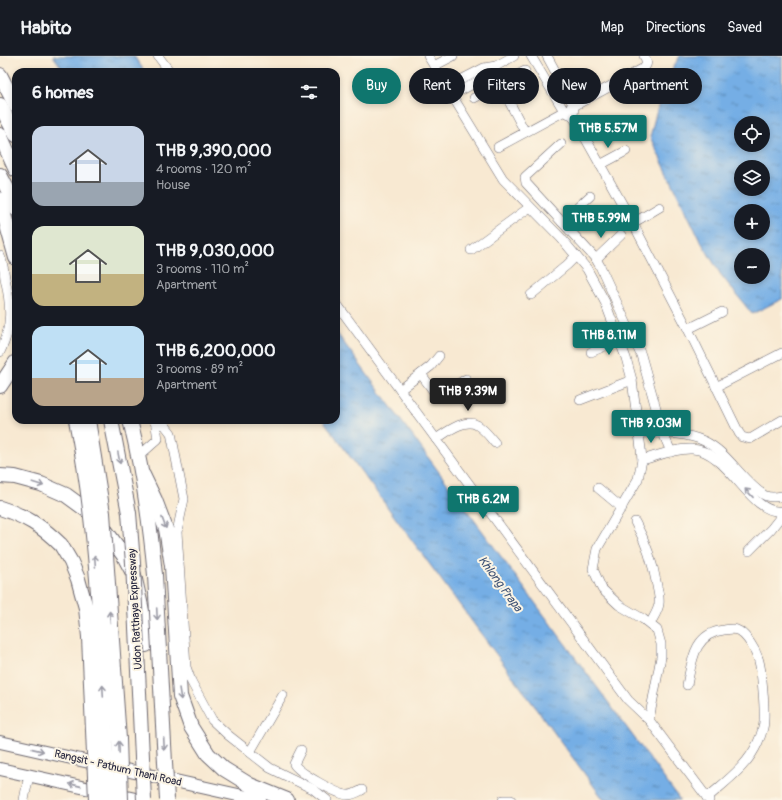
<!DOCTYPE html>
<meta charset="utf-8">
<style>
:root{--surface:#171b24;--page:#242831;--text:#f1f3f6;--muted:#9ea1a6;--line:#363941;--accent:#0f766e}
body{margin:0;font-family:Pangolin,sans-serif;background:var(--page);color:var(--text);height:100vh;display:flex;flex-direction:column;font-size:15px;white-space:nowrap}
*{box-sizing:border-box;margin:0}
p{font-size:13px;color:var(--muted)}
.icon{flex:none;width:22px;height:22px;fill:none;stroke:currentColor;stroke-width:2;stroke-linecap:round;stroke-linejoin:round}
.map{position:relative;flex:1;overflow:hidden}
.panel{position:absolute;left:12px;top:12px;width:328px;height:356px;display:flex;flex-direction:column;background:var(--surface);border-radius:12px;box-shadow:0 2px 6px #0003}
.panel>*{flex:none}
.hud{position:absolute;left:352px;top:12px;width:370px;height:36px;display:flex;gap:8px}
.buttons{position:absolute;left:734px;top:60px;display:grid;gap:8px}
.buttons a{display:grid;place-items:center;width:36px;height:36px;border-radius:50%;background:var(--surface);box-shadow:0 2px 6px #0003;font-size:20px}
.price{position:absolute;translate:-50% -34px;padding:0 9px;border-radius:4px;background:var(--accent);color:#fff;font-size:13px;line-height:26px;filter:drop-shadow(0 1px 2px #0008)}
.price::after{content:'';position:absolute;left:50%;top:24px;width:12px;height:9px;margin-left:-6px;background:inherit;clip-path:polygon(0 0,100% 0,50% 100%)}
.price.active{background:#222;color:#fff}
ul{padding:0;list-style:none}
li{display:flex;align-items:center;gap:12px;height:100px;padding:0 20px}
li span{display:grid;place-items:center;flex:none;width:112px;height:80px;border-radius:12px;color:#555}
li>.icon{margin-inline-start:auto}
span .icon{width:48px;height:48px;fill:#fffc;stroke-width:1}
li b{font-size:17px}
h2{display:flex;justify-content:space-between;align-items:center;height:48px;padding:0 20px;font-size:17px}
.tag{padding:0 14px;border-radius:18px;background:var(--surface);box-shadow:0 2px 6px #0003;font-size:14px;line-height:36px}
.tag.active{background:var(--accent);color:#fff}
header{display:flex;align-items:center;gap:24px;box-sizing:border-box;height:56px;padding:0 20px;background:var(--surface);border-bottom:1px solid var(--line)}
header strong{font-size:19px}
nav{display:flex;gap:22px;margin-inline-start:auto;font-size:14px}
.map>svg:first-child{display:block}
</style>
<header>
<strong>Habito</strong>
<nav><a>Map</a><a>Directions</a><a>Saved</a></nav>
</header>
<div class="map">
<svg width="782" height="744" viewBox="0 0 782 744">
<defs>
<pattern id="water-ripples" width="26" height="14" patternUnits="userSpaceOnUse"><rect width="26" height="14" fill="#74aee5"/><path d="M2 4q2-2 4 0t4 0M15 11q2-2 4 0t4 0" fill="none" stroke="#5f8dbb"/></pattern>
</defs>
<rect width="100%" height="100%" fill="#fcf5e5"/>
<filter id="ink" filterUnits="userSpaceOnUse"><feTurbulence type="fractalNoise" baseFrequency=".025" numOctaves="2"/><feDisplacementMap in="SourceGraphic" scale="8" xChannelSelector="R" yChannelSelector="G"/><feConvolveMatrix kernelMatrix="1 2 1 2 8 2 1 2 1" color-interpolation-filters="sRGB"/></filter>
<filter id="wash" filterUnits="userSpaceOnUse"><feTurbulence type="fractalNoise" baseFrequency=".012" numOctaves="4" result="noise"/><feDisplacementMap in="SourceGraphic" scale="16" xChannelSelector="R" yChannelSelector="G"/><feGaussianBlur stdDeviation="0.9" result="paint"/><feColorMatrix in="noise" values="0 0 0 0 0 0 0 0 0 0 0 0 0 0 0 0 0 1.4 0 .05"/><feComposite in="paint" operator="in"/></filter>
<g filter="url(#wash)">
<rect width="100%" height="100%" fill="#f8e9d2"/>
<g fill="url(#water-ripples)" stroke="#4b6890" fill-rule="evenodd">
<path d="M 53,0 L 134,0 L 145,16 L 65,16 Z"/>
<path d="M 680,0 L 782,0 L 782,243 L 752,258 L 721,219 L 700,184 L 650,81 C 657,53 664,24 680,0 ZM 741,67 L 763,67 L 763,89 L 741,89 ZM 741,111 L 763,111 L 763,133 L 741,133 ZM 741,155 L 763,155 L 763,177 L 741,177 ZM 741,199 L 763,199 L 763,221 L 741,221 Z"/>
<path d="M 336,276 L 680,744 L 604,744 L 323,364 L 336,364 Z"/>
</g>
</g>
<g filter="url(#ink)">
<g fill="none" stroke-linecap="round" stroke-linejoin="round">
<g stroke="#6d6870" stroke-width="10">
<g id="minor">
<path d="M 158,0 L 170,16"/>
<path d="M 428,0 L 503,123 L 561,182 L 587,213 L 605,246 L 626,302 L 632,324 L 641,393 L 642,404 L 638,423 L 597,493 L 593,513 L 602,533 L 619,549 L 643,563 L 657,574 L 661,588 L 661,601 L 649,664 L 709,744"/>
<path d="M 531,0 L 564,55 L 569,58"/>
<path d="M 547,0 L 574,50 L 573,60 L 635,171 L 688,273 L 739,377 L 742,381 L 750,383 L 782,364"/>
<path d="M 434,10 L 453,0"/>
<path d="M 500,28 L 525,76"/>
<path d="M 447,31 L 484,12 L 496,10 L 514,0"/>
<path d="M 452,39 L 488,20 L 496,10"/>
<path d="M 474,42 L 525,15"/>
<path d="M 561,88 L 525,121 L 526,127 L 596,203 L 600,210 L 641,299 L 663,377 L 671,396"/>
<path d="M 498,91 L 644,12 C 648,8 647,5 644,0"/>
<path d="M 600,109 L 626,95"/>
<path d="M 562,166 L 590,140"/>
<path d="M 633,167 L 660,151"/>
<path d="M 471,194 L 530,151"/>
<path d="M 0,200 C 3,207 4,214 5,222 C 11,249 13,270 0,296"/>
<path d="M 596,203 L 621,179"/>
<path d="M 531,239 L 567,209 L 576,200"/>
<path d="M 336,247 L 628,644 L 649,664"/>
<path d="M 688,273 L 722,256"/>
<path d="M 591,296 L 619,284"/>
<path d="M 421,318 L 435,337 L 440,339 L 466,323"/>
<path d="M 716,331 L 782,297"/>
<path d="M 400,334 L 431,310 L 439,300"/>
<path d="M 580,344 L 632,324"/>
<path d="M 155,366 L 164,368 L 171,377 L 184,443 L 177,476 L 186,611 L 191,625 L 212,664 L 228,679 L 270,712 L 313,733 L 327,744"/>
<path d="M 640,377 C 660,377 685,376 704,385 C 728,396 742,425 764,439 C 769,442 777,441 782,440"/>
<path d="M 436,383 C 447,376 464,362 477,369 C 484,373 490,381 495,387"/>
<path d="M 139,400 L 158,383 L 155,364"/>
<path d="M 642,404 C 657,400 676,392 692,393 C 729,394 750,460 782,455"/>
<path d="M 598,432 L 622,452"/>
<path d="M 635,466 C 646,486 653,507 657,530 C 658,536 660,542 659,548 C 658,555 653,562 650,568"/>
<path d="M 749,495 L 771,473 L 782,459"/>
<path d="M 687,629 C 692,605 694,577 724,574 C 730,573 734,572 739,575 C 747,580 755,593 758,602 C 762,613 766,661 763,672 C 762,676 760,682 758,686 C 748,710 726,725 707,742"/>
<path d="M 301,694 L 294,708 C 298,716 338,739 348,739 C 353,739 358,736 362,734"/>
<path d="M 250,696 L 283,639"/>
<path d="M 24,744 L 29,719"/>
<path d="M 503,744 L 511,744"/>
</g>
</g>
<g stroke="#6d6870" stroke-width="14">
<g id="major">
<path d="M 0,686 L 260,744"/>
<path d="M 0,713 L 140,744"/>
</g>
</g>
<g stroke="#6d6870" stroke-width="16">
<g id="highway">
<path d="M 0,19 L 16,50"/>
<path d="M 0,49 L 16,79"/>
<path d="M 0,79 L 16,114"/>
<path d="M 0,119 L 10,138 L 16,153"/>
<path d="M 0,144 L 16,202"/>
<path d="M 0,330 L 16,306"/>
<path d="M 130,364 C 143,415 150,466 155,519"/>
<path d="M 143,419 L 155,444 L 166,473 L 172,510 L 180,640 L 191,671 L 208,698 L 224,713 L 250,729 L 287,744"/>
<path d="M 0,420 L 15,421 L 41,428 L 66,439 L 96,461 L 124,500 L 134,519 L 143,559 L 146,589"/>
<path d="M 0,452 C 25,460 42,470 61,489"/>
</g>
</g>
<use href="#minor" stroke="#fff" stroke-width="9"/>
<use href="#major" stroke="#fff" stroke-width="12"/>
<use href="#highway" stroke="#fff" stroke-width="14"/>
<g stroke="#6d6870" stroke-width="16" stroke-linecap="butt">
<g id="highway-bridge">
<path d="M 76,364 C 101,489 102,617 108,744"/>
<path d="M 88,364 L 103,457 L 119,683 L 121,744"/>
<path d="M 111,364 L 129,457 L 133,507 L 144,744"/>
<path d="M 61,489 L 71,506 L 78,523 L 86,552 L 89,581 L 96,744"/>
<path d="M 155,519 L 167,744"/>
</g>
</g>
<use href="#highway-bridge" stroke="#fff" stroke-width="14"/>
</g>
<defs><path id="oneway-shaft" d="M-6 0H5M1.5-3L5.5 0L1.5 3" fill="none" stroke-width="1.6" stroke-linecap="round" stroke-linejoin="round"/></defs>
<g stroke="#9c9ca7">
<use href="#oneway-shaft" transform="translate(119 402) rotate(79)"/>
<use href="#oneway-shaft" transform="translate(38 428) rotate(18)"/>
<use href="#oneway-shaft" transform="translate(749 437) rotate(-133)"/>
<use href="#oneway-shaft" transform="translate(164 467) rotate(69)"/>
<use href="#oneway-shaft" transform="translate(95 505) rotate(-94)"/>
<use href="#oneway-shaft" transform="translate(157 558) rotate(87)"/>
<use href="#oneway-shaft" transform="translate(110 561) rotate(-94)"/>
<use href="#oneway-shaft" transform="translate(103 635) rotate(-93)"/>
<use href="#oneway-shaft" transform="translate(180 638) rotate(81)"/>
<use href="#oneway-shaft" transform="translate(164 688) rotate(87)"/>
<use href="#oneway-shaft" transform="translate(119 691) rotate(-92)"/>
<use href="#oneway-shaft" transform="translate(38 694) rotate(13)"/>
<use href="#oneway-shaft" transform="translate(75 729) rotate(-167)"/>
</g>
</g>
<g text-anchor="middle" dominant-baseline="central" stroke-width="4" stroke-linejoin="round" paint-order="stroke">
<g font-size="11" fill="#22223b" stroke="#fcf5e5">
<text transform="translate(135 553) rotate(-93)">Udon Ratthaya Expressway</text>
<text transform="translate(118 712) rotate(13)">Rangsit - Pathum Thani Road</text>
</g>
<g font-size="12" font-style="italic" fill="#3f5376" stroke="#fcf5e5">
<text transform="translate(500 528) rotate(54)">Khlong Prapa</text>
</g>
</g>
</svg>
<div class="buttons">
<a><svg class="icon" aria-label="locate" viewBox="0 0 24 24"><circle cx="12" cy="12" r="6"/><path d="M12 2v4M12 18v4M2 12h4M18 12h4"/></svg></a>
<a><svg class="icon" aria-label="layers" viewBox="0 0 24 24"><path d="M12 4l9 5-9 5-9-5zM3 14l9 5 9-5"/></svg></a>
<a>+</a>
<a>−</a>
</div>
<b class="price" style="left:608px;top:93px">THB 5.57M</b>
<b class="price" style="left:601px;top:183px">THB 5.99M</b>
<b class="price" style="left:609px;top:300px">THB 8.11M</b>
<b class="price active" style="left:468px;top:356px">THB 9.39M</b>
<b class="price" style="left:651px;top:388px">THB 9.03M</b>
<b class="price" style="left:483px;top:464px">THB 6.2M</b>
<div class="hud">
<a class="tag active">Buy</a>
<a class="tag">Rent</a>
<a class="tag">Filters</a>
<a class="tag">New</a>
<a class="tag">Apartment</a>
</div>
<section class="panel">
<h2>6 homes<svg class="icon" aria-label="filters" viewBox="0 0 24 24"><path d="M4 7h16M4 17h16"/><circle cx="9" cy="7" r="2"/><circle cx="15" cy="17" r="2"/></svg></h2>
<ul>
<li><span style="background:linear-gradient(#c9d6e8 70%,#9aa5b1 0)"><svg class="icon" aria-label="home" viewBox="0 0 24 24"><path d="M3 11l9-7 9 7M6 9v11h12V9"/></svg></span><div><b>THB 9,390,000</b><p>4 rooms · 120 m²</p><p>House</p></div></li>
<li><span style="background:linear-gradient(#dfe7d0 60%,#c2b280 0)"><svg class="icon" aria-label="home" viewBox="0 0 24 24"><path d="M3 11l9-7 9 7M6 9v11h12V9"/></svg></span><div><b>THB 9,030,000</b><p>3 rooms · 110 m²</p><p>Apartment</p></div></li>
<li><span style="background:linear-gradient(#bfe0f5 65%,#b9a48a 0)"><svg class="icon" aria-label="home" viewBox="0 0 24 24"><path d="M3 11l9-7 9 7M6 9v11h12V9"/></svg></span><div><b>THB 6,200,000</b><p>3 rooms · 89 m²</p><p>Apartment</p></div></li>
</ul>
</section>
</div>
